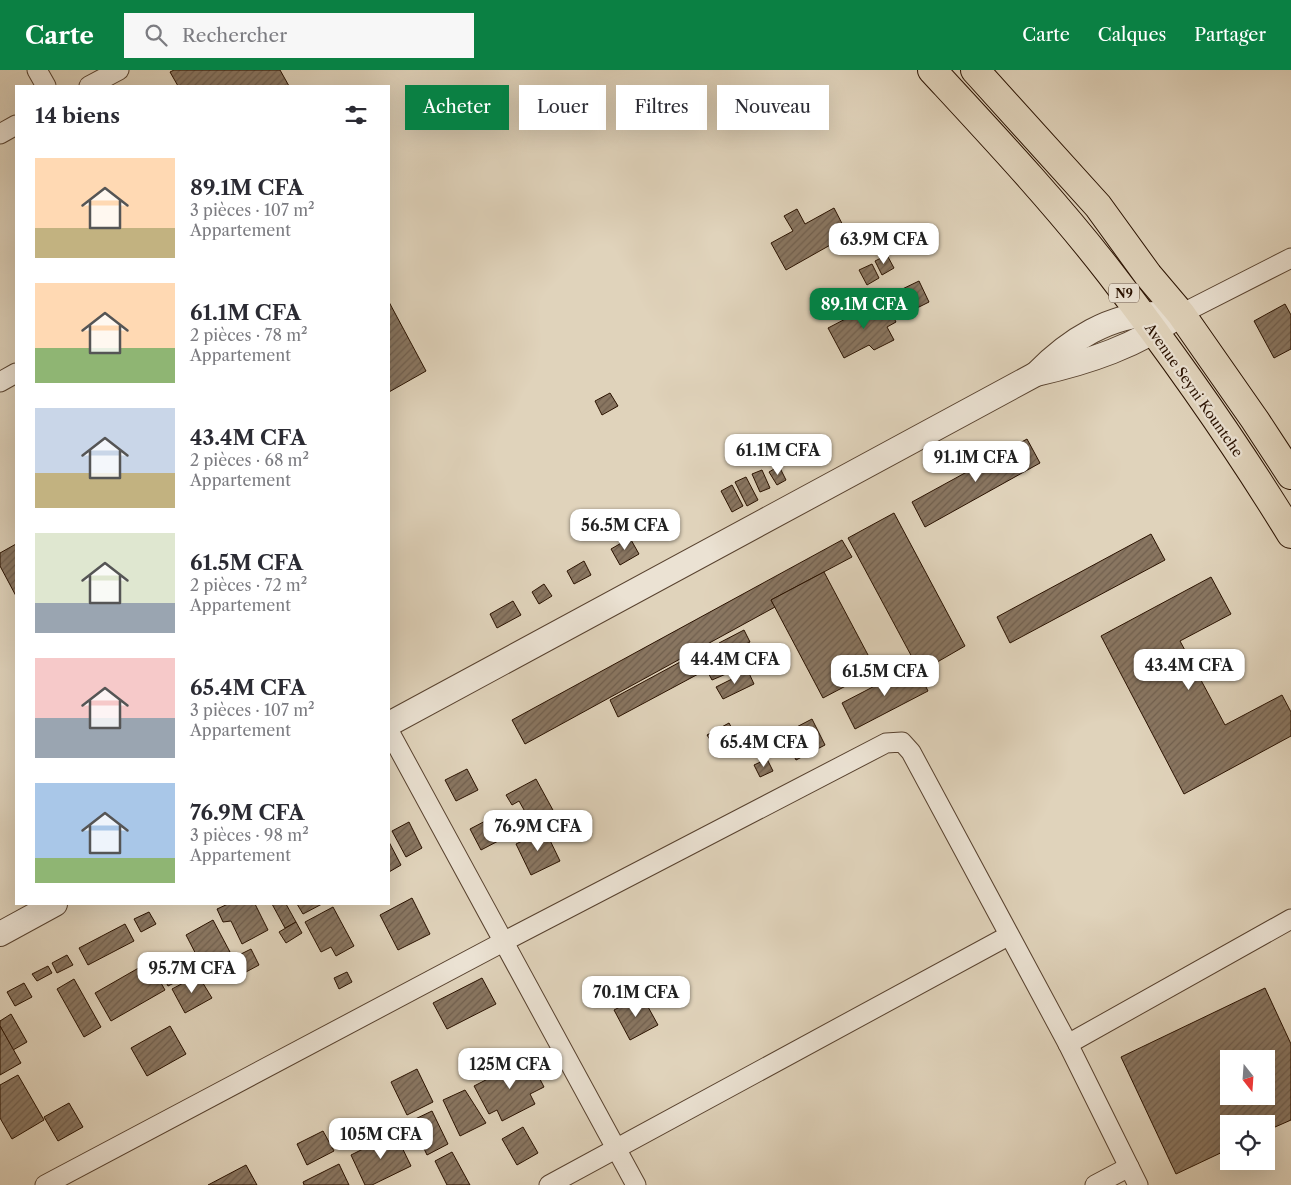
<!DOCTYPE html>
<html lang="fr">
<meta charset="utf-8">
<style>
:root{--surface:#fff;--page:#f7f7f7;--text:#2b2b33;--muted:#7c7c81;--accent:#0b8043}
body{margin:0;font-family:"Libre Caslon Text",serif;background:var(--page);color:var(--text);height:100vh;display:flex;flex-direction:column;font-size:19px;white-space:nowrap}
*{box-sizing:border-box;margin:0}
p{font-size:16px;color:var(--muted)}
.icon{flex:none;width:28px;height:28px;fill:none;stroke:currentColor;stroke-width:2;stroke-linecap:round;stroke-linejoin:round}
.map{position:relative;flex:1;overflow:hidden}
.drawer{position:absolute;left:15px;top:15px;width:375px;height:820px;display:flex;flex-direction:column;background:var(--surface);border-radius:0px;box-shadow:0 5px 20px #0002}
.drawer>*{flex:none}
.banner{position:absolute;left:405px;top:15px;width:475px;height:45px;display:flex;gap:10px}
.needle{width:32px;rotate:163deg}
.controls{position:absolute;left:1220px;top:980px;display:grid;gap:10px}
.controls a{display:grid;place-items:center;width:55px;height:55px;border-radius:0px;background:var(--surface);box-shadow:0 5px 20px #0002;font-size:25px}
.price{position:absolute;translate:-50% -42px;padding:0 11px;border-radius:10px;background:#fff;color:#222;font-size:16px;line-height:32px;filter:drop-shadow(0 1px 2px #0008)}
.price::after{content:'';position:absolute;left:50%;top:30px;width:15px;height:11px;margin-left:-8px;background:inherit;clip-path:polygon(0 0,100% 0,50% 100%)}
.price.selected{background:var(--accent);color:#fff}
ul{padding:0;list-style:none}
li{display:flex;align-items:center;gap:15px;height:125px;padding:0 20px}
li span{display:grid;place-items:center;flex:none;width:140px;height:100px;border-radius:0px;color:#555}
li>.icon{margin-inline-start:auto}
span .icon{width:60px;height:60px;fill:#fffc;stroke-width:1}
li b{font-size:21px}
h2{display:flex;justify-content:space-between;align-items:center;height:60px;padding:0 20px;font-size:21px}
.pill{padding:0 18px;border-radius:0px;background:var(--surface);box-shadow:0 5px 20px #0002;font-size:18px;line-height:45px}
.pill.selected{background:var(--accent);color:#fff}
header{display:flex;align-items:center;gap:30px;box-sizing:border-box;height:70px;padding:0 25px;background:var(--accent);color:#fff}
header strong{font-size:24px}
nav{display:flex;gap:28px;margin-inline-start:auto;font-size:18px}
.search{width:350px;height:45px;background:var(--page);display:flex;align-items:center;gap:12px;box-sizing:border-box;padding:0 18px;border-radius:0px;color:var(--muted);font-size:19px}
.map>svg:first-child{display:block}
</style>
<header>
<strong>Carte</strong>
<div class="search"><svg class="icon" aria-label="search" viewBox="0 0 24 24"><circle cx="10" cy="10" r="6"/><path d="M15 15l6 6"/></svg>Rechercher</div>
<nav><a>Carte</a><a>Calques</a><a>Partager</a></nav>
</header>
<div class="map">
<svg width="1291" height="1115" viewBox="0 0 1291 1115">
<defs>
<pattern id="building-hatch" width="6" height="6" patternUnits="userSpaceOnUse" patternTransform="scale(1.25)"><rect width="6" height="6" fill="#897661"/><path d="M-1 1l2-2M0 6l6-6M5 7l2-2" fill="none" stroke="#705f4e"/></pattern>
</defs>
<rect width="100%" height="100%" fill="#e0d3bb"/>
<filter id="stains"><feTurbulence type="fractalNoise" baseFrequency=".004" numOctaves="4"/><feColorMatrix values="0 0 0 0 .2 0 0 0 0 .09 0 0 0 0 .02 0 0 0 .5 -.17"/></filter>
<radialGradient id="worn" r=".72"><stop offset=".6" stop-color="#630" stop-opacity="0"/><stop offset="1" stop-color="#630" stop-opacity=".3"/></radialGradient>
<g fill="url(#building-hatch)" stroke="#2a1200" fill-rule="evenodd">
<path d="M 174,0 L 280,0 L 289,16 L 178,16 L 170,2 Z"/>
<path d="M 834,138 L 848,165 L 786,200 L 771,173 L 793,161 L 784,146 L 797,139 L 805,154 Z"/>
<path d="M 887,185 L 894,198 L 882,205 L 875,191 Z"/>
<path d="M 872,194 L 879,208 L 867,215 L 859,200 Z"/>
<path d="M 919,211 L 929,232 L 905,244 L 894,223 Z"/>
<path d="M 884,229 L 896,252 L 887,257 L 894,270 L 874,280 L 869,275 L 844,288 L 828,258 Z"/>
<path d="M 389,232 L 426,301 L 389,322 Z"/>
<path d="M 1285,234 L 1291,245 L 1291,279 L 1274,288 L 1254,251 Z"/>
<path d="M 610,323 L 618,336 L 602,345 L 595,331 Z"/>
<path d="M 1027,369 L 1040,393 L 925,457 L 912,432 Z"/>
<path d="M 779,396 L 786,410 L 777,415 L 769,402 Z"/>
<path d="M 762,400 L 770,418 L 760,422 L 752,404 Z"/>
<path d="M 746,407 L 758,430 L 747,436 L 735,412 Z"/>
<path d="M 732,415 L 743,436 L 732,442 L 721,421 Z"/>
<path d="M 894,443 L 965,576 L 920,602 L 848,468 Z"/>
<path d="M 1151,464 L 1165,490 L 1010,573 L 997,547 Z"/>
<path d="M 630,468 L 639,484 L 620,495 L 611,479 Z"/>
<path d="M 842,470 L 852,487 L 771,530 L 775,537 L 525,674 L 512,650 Z"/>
<path d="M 16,474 L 16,526 L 0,496 L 0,483 Z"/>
<path d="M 584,491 L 591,505 L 574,514 L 567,501 Z"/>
<path d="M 824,502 L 876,600 L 823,628 L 771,530 Z"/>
<path d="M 1211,507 L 1231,544 L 1180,571 L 1225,655 L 1282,625 L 1291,642 L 1291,666 L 1184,724 L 1101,566 Z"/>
<path d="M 544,514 L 552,526 L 539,534 L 532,522 Z"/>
<path d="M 513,531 L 521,545 L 497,558 L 490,544 Z"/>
<path d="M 744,560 L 750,572 L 725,585 L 719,573 Z"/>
<path d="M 754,575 L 760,586 L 753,589 L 747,578 Z"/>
<path d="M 713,577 L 726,604 L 712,610 L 698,584 Z"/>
<path d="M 693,585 L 702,602 L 618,647 L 610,630 Z"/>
<path d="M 915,595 L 928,621 L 855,659 L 842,633 Z"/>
<path d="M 748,601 L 754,614 L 723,629 L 716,617 Z"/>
<path d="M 812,649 L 825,675 L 796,690 L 783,664 Z"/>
<path d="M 729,653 L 735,664 L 714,676 L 707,665 Z"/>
<path d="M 767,689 L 773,701 L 760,707 L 754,695 Z"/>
<path d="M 467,699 L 478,720 L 456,731 L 445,710 Z"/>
<path d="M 536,709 L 554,742 L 532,754 L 519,731 L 512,735 L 506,725 Z"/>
<path d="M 491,748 L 502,769 L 481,780 L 470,759 Z"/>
<path d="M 409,752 L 422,778 L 406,787 L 392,761 Z"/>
<path d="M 545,760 L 560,791 L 531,805 L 516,774 Z"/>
<path d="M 389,772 L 401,795 L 389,802 Z"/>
<path d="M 412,828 L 430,864 L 398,880 L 380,845 Z"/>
<path d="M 228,834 L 255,834 L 268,860 L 242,874 L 231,851 L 223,852 L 217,839 Z"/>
<path d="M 272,834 L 286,834 L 296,852 L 285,858 Z"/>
<path d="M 297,834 L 322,834 L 303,844 Z"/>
<path d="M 333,837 L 354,876 L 336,886 L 331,877 L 321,882 L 305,852 Z"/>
<path d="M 149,842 L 156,854 L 141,862 L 134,849 Z"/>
<path d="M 213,850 L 230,882 L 202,896 L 186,865 Z"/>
<path d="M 296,852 L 302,863 L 286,873 L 279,862 Z"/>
<path d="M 125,854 L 134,871 L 88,895 L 79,878 Z"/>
<path d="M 251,879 L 259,895 L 246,902 L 237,886 Z"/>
<path d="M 67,885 L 73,895 L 57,903 L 52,893 Z"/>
<path d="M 172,885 L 184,908 L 168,916 L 156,893 Z"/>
<path d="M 149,892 L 165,920 L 111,951 L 95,923 Z"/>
<path d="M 48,896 L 52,903 L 37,911 L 32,904 Z"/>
<path d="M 347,902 L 352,912 L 339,919 L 334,908 Z"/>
<path d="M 198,905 L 212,928 L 185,943 L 172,919 Z"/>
<path d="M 482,908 L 496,934 L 447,959 L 433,933 Z"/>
<path d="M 74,909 L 101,957 L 84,967 L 57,919 Z"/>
<path d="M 24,913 L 32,927 L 15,936 L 7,922 Z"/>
<path d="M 1265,918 L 1291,974 L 1291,1050 L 1266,1061 L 1266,1054 L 1229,1054 L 1229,1079 L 1176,1104 L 1121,987 ZM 1229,989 L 1266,989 L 1266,1026 L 1229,1026 Z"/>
<path d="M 642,926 L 658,955 L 630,970 L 614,940 Z"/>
<path d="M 11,944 L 27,972 L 13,980 L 0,956 L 0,951 Z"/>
<path d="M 0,956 L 21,993 L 0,1005 Z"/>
<path d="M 170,956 L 186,984 L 147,1006 L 131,978 Z"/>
<path d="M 529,988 L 544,1017 L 530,1024 L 535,1034 L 502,1051 L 497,1040 L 489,1044 L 474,1016 Z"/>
<path d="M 417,999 L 433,1032 L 407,1045 L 391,1012 Z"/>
<path d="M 18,1005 L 44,1050 L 12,1069 L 0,1048 L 0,1015 Z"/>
<path d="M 465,1020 L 486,1053 L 460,1066 L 443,1030 Z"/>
<path d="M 69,1033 L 83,1057 L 58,1071 L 44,1047 Z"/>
<path d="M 432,1041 L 448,1074 L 427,1085 L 411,1051 Z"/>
<path d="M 523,1057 L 538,1083 L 517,1095 L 502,1069 Z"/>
<path d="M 323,1061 L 334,1081 L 307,1095 L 297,1074 Z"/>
<path d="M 395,1063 L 411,1096 L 372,1115 L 365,1115 L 351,1085 Z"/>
<path d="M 452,1082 L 470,1115 L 447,1115 L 435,1091 Z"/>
<path d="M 339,1094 L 349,1115 L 304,1115 L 303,1112 Z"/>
<path d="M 246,1095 L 257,1115 L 208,1115 Z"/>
</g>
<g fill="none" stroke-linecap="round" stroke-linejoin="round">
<g stroke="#58422f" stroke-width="21">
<g id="minor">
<path d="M 37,0 L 46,16"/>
<path d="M 89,16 L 119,0"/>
<path d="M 0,64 L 16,55"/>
<path d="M 1181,244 L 1291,188"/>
<path d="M 0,312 L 16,303"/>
<path d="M 389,661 L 636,1115"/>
<path d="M 1068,974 L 1291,849"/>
<path d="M 45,1115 L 503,872 L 886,673 L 902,672 L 911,682 L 1068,974 L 1138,1115"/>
<path d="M 549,1115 L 1008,866"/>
<path d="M 1095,1115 L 1129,1097"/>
</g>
</g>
<g stroke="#58422f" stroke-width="26">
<g id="tertiary">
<path d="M 1036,304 C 1068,271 1111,243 1159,244"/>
<path d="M 389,654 L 1036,304 C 1089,292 1137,276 1181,244"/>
<path d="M 0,864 L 55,834"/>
</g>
</g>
<g stroke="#2a1200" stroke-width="30">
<g id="trunk">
<path d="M 932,0 C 993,66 1055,132 1110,203 C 1174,286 1236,374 1291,464"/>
<path d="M 975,0 L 1098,136 L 1148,205 L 1181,244 L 1255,350 L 1291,405"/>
</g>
</g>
<use href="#minor" stroke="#ebe2d3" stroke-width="19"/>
<use href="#tertiary" stroke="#ebe2d3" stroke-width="24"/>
<use href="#trunk" stroke="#e0d3bb" stroke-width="28"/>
</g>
<g text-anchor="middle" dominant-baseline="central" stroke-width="4.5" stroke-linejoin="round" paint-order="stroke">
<rect fill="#ebe2d3" stroke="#64503f" stroke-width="1" x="1109" y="213.5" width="30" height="19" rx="4"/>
<g font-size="12" font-weight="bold" fill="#2a1200">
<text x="1124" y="223">N9</text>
</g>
<g font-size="14" fill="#2a1200" stroke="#ebe2d3">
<text transform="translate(1194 320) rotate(55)">Avenue Seyni Kountche</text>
</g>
</g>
<rect width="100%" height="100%" filter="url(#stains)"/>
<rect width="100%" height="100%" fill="url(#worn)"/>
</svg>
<div class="controls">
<a><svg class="needle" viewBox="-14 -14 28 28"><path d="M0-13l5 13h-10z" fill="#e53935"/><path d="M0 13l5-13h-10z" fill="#7c7c81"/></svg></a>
<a><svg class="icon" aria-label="locate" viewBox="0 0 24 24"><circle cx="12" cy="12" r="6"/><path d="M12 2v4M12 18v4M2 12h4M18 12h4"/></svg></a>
</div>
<b class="price" style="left:884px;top:195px">63.9M CFA</b>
<b class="price selected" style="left:864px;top:260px">89.1M CFA</b>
<b class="price" style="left:778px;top:406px">61.1M CFA</b>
<b class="price" style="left:976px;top:413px">91.1M CFA</b>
<b class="price" style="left:625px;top:481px">56.5M CFA</b>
<b class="price" style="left:735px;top:615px">44.4M CFA</b>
<b class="price" style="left:1189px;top:621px">43.4M CFA</b>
<b class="price" style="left:885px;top:627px">61.5M CFA</b>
<b class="price" style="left:764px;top:698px">65.4M CFA</b>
<b class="price" style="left:538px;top:782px">76.9M CFA</b>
<b class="price" style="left:192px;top:924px">95.7M CFA</b>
<b class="price" style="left:636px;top:948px">70.1M CFA</b>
<b class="price" style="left:510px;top:1020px">125M CFA</b>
<b class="price" style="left:381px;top:1090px">105M CFA</b>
<div class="banner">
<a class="pill selected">Acheter</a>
<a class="pill">Louer</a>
<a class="pill">Filtres</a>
<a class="pill">Nouveau</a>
</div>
<section class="drawer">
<h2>14 biens<svg class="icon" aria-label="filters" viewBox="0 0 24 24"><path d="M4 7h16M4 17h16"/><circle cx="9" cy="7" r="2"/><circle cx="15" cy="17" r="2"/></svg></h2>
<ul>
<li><span style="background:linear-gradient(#ffd9b3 70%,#c2b280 0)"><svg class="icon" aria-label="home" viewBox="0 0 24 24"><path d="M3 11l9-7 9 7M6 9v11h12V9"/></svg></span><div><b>89.1M CFA</b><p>3 pièces · 107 m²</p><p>Appartement</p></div></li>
<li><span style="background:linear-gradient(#ffd9b3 65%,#8fb573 0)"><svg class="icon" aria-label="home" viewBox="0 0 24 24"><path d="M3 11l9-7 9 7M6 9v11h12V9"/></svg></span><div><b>61.1M CFA</b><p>2 pièces · 78 m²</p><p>Appartement</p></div></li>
<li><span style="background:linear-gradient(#c9d6e8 65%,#c2b280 0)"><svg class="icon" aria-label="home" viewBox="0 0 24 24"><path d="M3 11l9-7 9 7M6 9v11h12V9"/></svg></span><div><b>43.4M CFA</b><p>2 pièces · 68 m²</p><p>Appartement</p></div></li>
<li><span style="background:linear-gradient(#dfe7d0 70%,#9aa5b1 0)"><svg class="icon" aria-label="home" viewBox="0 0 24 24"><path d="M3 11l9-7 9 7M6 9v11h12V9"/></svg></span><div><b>61.5M CFA</b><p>2 pièces · 72 m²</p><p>Appartement</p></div></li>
<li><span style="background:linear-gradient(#f6c9c9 60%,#9aa5b1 0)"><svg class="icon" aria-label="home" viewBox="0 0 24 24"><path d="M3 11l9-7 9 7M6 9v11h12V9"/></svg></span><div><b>65.4M CFA</b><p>3 pièces · 107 m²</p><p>Appartement</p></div></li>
<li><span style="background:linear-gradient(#a9c7e8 75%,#8fb573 0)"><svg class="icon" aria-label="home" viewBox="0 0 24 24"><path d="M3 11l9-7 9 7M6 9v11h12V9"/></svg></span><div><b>76.9M CFA</b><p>3 pièces · 98 m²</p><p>Appartement</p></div></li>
</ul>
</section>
</div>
